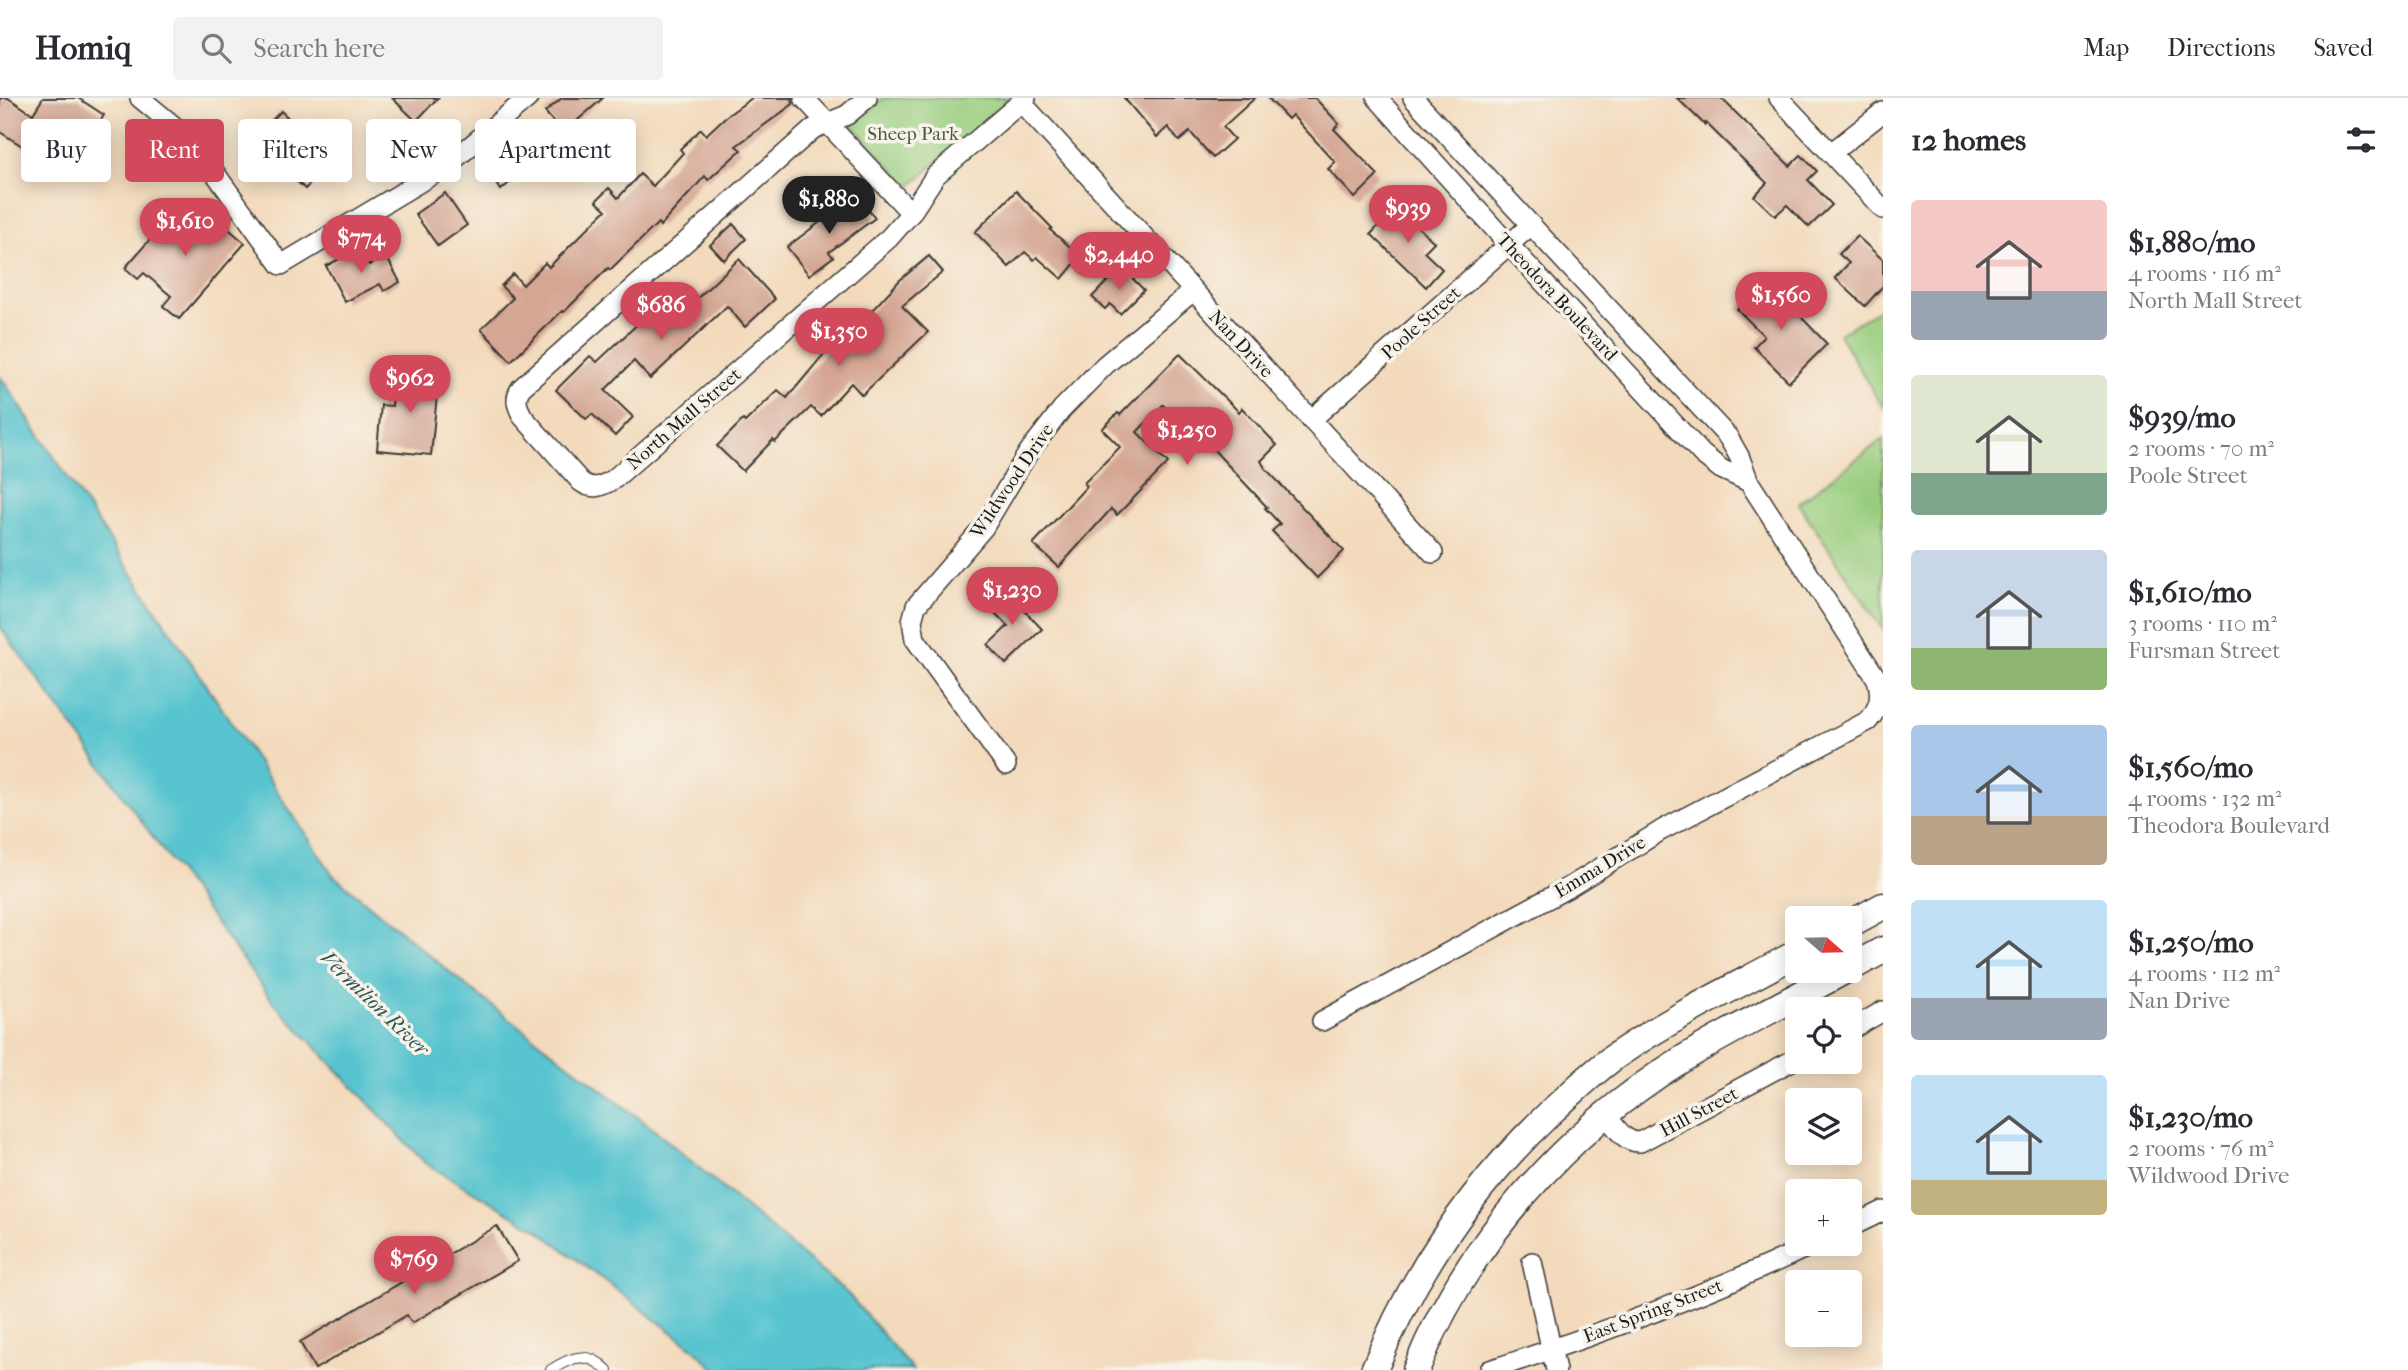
<!DOCTYPE html>
<meta charset="utf-8">
<style>
:root{--surface:#fff;--page:#f2f2f3;--text:#2b2b33;--muted:#7c7c81;--line:#e1e1e2;--accent:#d1495b}
body{margin:0;font-family:"IM FELL French Canon",serif;background:var(--page);color:var(--text);height:100vh;display:flex;flex-direction:column;font-size:26px;white-space:nowrap}
*{box-sizing:border-box;margin:0}
p{font-size:23px;color:var(--muted)}
.icon{flex:none;width:38px;height:38px;fill:none;stroke:currentColor;stroke-width:2;stroke-linecap:round;stroke-linejoin:round}
.map{position:relative;flex:1;overflow:hidden}
.drawer{display:flex;flex-direction:column;background:var(--surface);width:525px}
.drawer>*{flex:none}
.hud{position:absolute;left:21px;top:21px;width:665px;height:63px;display:flex;gap:14px}
.needle{width:46px;rotate:110deg}
.tools{position:absolute;left:1785px;top:808px;display:grid;gap:14px}
.tools a{display:grid;place-items:center;width:77px;height:77px;border-radius:7px;background:var(--surface);box-shadow:0 4px 18px #0003;font-size:35px}
.price{position:absolute;translate:-50% -60px;padding:0 16px;border-radius:24px;background:var(--accent);color:#fff;font-size:23px;line-height:46px;filter:drop-shadow(0 2px 4px #0008)}
.price::after{content:'';position:absolute;left:50%;top:42px;width:21px;height:16px;margin-left:-10px;background:inherit;clip-path:polygon(0 0,100% 0,50% 100%)}
.price.on{background:#222;color:#fff}
ul{padding:0;list-style:none}
li{display:flex;align-items:center;gap:21px;height:175px;padding:0 28px}
li span{display:grid;place-items:center;flex:none;width:196px;height:140px;border-radius:7px;color:#555}
li>.icon{margin-inline-start:auto}
span .icon{width:84px;height:84px;fill:#fffc;stroke-width:1}
li b{font-size:30px}
h2{display:flex;justify-content:space-between;align-items:center;height:84px;padding:0 28px;font-size:30px}
.chip{padding:0 24px;border-radius:7px;background:var(--surface);box-shadow:0 4px 18px #0003;font-size:24px;line-height:63px}
.chip.on{background:var(--accent);color:#fff}
header{display:flex;align-items:center;gap:42px;box-sizing:border-box;height:98px;padding:0 35px;background:var(--surface);border-bottom:2px solid var(--line)}
header strong{font-size:33px}
nav{display:flex;gap:38px;margin-inline-start:auto;font-size:24px}
.search{width:490px;height:63px;background:var(--page);display:flex;align-items:center;gap:18px;box-sizing:border-box;padding:0 24px;border-radius:7px;color:var(--muted);font-size:26px}
main{display:flex;flex:1;min-height:0}
.map>svg:first-child{display:block}
</style>
<header>
<strong>Homiq</strong>
<div class="search"><svg class="icon" aria-label="search" viewBox="0 0 24 24"><circle cx="10" cy="10" r="6"/><path d="M15 15l6 6"/></svg>Search here</div>
<nav><a>Map</a><a>Directions</a><a>Saved</a></nav>
</header>
<main>
<div class="map">
<svg width="1883" height="1272" viewBox="0 0 1883 1272">
<rect width="100%" height="100%" fill="#f7f3e8"/>
<filter id="ink" filterUnits="userSpaceOnUse"><feTurbulence type="fractalNoise" baseFrequency=".0143" numOctaves="2"/><feDisplacementMap in="SourceGraphic" scale="14" xChannelSelector="R" yChannelSelector="G"/><feConvolveMatrix kernelMatrix="1 2 1 2 8 2 1 2 1" color-interpolation-filters="sRGB"/></filter>
<filter id="wash" filterUnits="userSpaceOnUse"><feTurbulence type="fractalNoise" baseFrequency=".00686" numOctaves="4" result="noise"/><feDisplacementMap in="SourceGraphic" scale="28" xChannelSelector="R" yChannelSelector="G"/><feGaussianBlur stdDeviation="1.57" result="paint"/><feColorMatrix in="noise" values="0 0 0 0 0 0 0 0 0 0 0 0 0 0 0 0 0 1.4 0 .05"/><feComposite in="paint" operator="in"/></filter>
<g filter="url(#wash)">
<rect width="100%" height="100%" fill="#f3dabc"/>
<g fill="#98cd7e" stroke="#5a744d" stroke-width="2">
<path d="M 883,0 L 1010,0 L 909,89 L 852,27 Z"/>
<path d="M 1883,209 L 1883,310 L 1839,236 Z"/>
<path d="M 1883,341 L 1883,532 L 1798,405 Z"/>
</g>
<path fill="#58c4cf" stroke="#3a7076" stroke-width="2" d="M 0,278 L 333,777 L 469,890 L 652,1030 L 848,1196 L 913,1272 L 716,1272 L 693,1250 L 538,1132 L 425,1065 L 274,905 L 0,529 Z"/>
<g id="blocks">
<g fill="#d4a693">
<path d="M 0,0 L 8,0 L 33,16 L 43,0 L 78,0 L 104,17 L 67,76 L 0,34 Z"/>
<path d="M 392,0 L 438,0 L 416,23 Z"/>
<path d="M 562,0 L 603,0 L 563,35 L 545,14 Z"/>
<path d="M 752,0 L 792,0 L 793,6 L 736,48 L 741,52 L 708,82 L 705,78 L 660,128 L 658,125 L 610,172 L 608,170 L 564,214 L 562,213 L 511,263 L 481,231 L 513,200 L 501,188 L 513,176 L 523,187 L 545,165 L 549,169 L 606,112 L 596,103 L 609,90 L 618,100 L 640,76 L 653,88 L 683,55 L 680,51 L 701,31 L 706,37 L 724,20 Z"/>
<path d="M 1124,0 L 1255,0 L 1223,29 L 1234,41 L 1213,60 L 1190,34 L 1179,43 L 1168,29 L 1157,39 Z"/>
<path d="M 1268,0 L 1315,0 L 1339,26 L 1334,31 L 1378,77 L 1355,100 L 1328,71 L 1335,64 L 1292,17 L 1288,21 Z"/>
<path d="M 1677,0 L 1721,0 L 1790,68 L 1801,57 L 1817,73 L 1808,82 L 1832,107 L 1809,129 L 1787,107 L 1775,118 L 1754,98 L 1767,85 L 1706,25 L 1705,27 Z"/>
<path d="M 281,13 L 307,38 L 315,29 L 341,53 L 305,91 L 271,58 L 259,72 L 241,55 Z"/>
<path d="M 520,37 L 539,59 L 501,92 L 482,69 Z"/>
<path d="M 1016,93 L 1052,130 L 1050,132 L 1081,158 L 1062,181 L 1037,159 L 1034,162 L 1025,154 L 1009,169 L 975,134 Z"/>
<path d="M 445,95 L 467,127 L 438,148 L 415,116 Z"/>
<path d="M 848,103 L 854,110 L 862,104 L 875,120 L 829,154 L 833,159 L 809,177 L 787,149 Z"/>
<path d="M 179,108 L 206,132 L 216,120 L 245,145 L 179,221 L 163,208 L 171,198 L 144,175 L 138,181 L 125,170 Z"/>
<path d="M 1396,108 L 1434,144 L 1424,154 L 1442,171 L 1426,189 L 1371,136 Z"/>
<path d="M 733,126 L 746,141 L 724,162 L 710,147 Z"/>
<path d="M 1857,138 L 1883,162 L 1883,188 L 1865,208 L 1835,180 L 1849,165 L 1839,156 Z"/>
<path d="M 360,150 L 369,167 L 386,158 L 400,184 L 384,193 L 380,186 L 345,204 L 326,168 Z"/>
<path d="M 929,158 L 943,174 L 902,208 L 928,234 L 862,297 L 851,285 L 821,318 L 811,309 L 775,344 L 773,342 L 743,373 L 717,348 L 743,322 L 745,324 L 778,292 L 787,300 L 825,255 L 865,220 L 900,182 Z"/>
<path d="M 739,161 L 775,201 L 745,229 L 727,208 L 650,281 L 634,263 L 605,292 L 633,319 L 615,338 L 592,316 L 586,321 L 556,292 L 590,258 L 597,264 L 672,194 L 687,210 Z"/>
<path d="M 1121,169 L 1144,192 L 1120,216 L 1110,206 L 1105,211 L 1092,199 Z"/>
<path d="M 1766,182 L 1827,246 L 1789,284 L 1754,249 L 1764,238 L 1737,211 Z"/>
<path d="M 1180,256 L 1239,314 L 1242,310 L 1277,347 L 1261,363 L 1265,370 L 1344,453 L 1317,480 L 1272,433 L 1280,426 L 1265,410 L 1267,409 L 1200,337 L 1197,340 L 1163,307 L 1137,334 L 1168,365 L 1117,417 L 1111,411 L 1059,469 L 1033,446 L 1087,388 L 1084,385 L 1120,349 L 1102,331 L 1118,315 L 1120,317 Z"/>
<path d="M 395,273 L 439,277 L 431,357 L 377,352 L 381,307 L 392,308 Z"/>
<path d="M 1005,492 L 1042,531 L 1006,566 L 988,547 L 1008,528 L 988,508 Z"/>
<path d="M 497,1128 L 518,1163 L 412,1225 L 407,1217 L 315,1271 L 300,1244 Z"/>
</g>
</g>
</g>
<g filter="url(#ink)">
<use href="#blocks" fill-opacity="0" stroke="#3c3834" stroke-width="2"/>
<g fill="none" stroke-linecap="round" stroke-linejoin="round">
<g stroke="#3c3834" stroke-width="12">
<path id="service" d="M 551,1272 C 571,1259 587,1252 607,1272"/>
</g>
<g stroke="#3c3834" stroke-width="22">
<g id="minor">
<path d="M 140,0 L 192,43 L 281,167 L 445,69 L 528,0"/>
<path d="M 804,0 L 911,115"/>
<path d="M 867,0 L 847,17 L 813,31 L 521,290 C 514,301 517,308 523,319 L 581,384 C 593,393 602,388 614,381 L 889,140 L 911,115 L 935,78 L 1026,0"/>
<path d="M 1377,0 L 1509,147 L 1702,356 L 1721,371 L 1749,384"/>
<path d="M 1779,0 L 1883,111"/>
<path d="M 1021,4 L 1433,455"/>
<path d="M 1831,55 L 1883,14"/>
<path d="M 1311,322 L 1531,127"/>
<path d="M 1006,667 L 915,541 L 912,523 L 916,508 L 984,429 L 1028,355 L 1062,311 L 1105,267 L 1193,193"/>
<path d="M 1322,923 L 1571,788 L 1662,732 L 1868,623 C 1880,609 1882,598 1877,581 L 1749,384 L 1739,358 L 1728,339 L 1413,0"/>
<path d="M 1850,932 L 1883,913"/>
<path d="M 1606,1017 C 1616,1029 1624,1045 1640,1044 L 1797,960"/>
<path d="M 1850,1129 L 1883,1113"/>
<path d="M 1532,1164 L 1556,1272"/>
<path d="M 1490,1272 C 1600,1236 1709,1196 1814,1146"/>
</g>
</g>
<g stroke="#3c3834" stroke-width="29">
<g id="secondary">
<path d="M 1850,826 L 1883,808"/>
<path d="M 1850,870 L 1883,852"/>
<path d="M 1374,1272 C 1414,1173 1475,1085 1553,1012 C 1574,993 1594,973 1617,957 C 1674,918 1737,888 1797,855"/>
<path d="M 1416,1272 C 1467,1145 1565,1034 1681,962 C 1733,930 1790,903 1844,873"/>
</g>
</g>
<use href="#service" stroke="#fff" stroke-width="10"/>
<use href="#minor" stroke="#fff" stroke-width="19"/>
<use href="#secondary" stroke="#fff" stroke-width="26"/>
</g>
</g>
<g text-anchor="middle" dominant-baseline="central" stroke-width="7" stroke-linejoin="round" paint-order="stroke">
<g font-size="19" fill="#475a3e" stroke="#f7f3e8">
<text x="913" y="36">Sheep Park</text>
</g>
<g font-size="19" fill="#1c1c1c" stroke="#f7f3e8">
<text transform="translate(1557 199) rotate(47)">Theodora Boulevard</text>
<text transform="translate(1421 225) rotate(-42)">Poole Street</text>
<text transform="translate(1241 246) rotate(47)">Nan Drive</text>
<text transform="translate(684 321) rotate(-41)">North Mall Street</text>
<text transform="translate(1012 383) rotate(-56)">Wildwood Drive</text>
<text transform="translate(1600 769) rotate(-31)">Emma Drive</text>
<text transform="translate(1699 1014) rotate(-28)">Hill Street</text>
<text transform="translate(1653 1213) rotate(-21)">East Spring Street</text>
</g>
<g font-size="21" font-style="italic" fill="#31575b" stroke="#f7f3e8">
<text transform="translate(375 905) rotate(44)">Vermilion River</text>
</g>
</g>
</svg>
<div class="tools">
<a><svg class="needle" viewBox="-14 -14 28 28"><path d="M0-13l5 13h-10z" fill="#e53935"/><path d="M0 13l5-13h-10z" fill="#7c7c81"/></svg></a>
<a><svg class="icon" aria-label="locate" viewBox="0 0 24 24"><circle cx="12" cy="12" r="6"/><path d="M12 2v4M12 18v4M2 12h4M18 12h4"/></svg></a>
<a><svg class="icon" aria-label="layers" viewBox="0 0 24 24"><path d="M12 4l9 5-9 5-9-5zM3 14l9 5 9-5"/></svg></a>
<a>+</a>
<a>−</a>
</div>
<b class="price on" style="left:829px;top:138px">$1,880</b>
<b class="price" style="left:1408px;top:147px">$939</b>
<b class="price" style="left:185px;top:160px">$1,610</b>
<b class="price" style="left:361px;top:177px">$774</b>
<b class="price" style="left:1119px;top:194px">$2,440</b>
<b class="price" style="left:1781px;top:234px">$1,560</b>
<b class="price" style="left:661px;top:244px">$686</b>
<b class="price" style="left:839px;top:270px">$1,350</b>
<b class="price" style="left:410px;top:317px">$962</b>
<b class="price" style="left:1187px;top:369px">$1,250</b>
<b class="price" style="left:1012px;top:529px">$1,230</b>
<b class="price" style="left:414px;top:1198px">$769</b>
<div class="hud">
<a class="chip">Buy</a>
<a class="chip on">Rent</a>
<a class="chip">Filters</a>
<a class="chip">New</a>
<a class="chip">Apartment</a>
</div>
</div>
<section class="drawer">
<h2>12 homes<svg class="icon" aria-label="filters" viewBox="0 0 24 24"><path d="M4 7h16M4 17h16"/><circle cx="9" cy="7" r="2"/><circle cx="15" cy="17" r="2"/></svg></h2>
<ul>
<li><span style="background:linear-gradient(#f6c9c9 65%,#9aa5b1 0)"><svg class="icon" aria-label="home" viewBox="0 0 24 24"><path d="M3 11l9-7 9 7M6 9v11h12V9"/></svg></span><div><b>$1,880/mo</b><p>4 rooms · 116 m²</p><p>North Mall Street</p></div></li>
<li><span style="background:linear-gradient(#dfe7d0 70%,#7fa58c 0)"><svg class="icon" aria-label="home" viewBox="0 0 24 24"><path d="M3 11l9-7 9 7M6 9v11h12V9"/></svg></span><div><b>$939/mo</b><p>2 rooms · 70 m²</p><p>Poole Street</p></div></li>
<li><span style="background:linear-gradient(#c9d6e8 70%,#8fb573 0)"><svg class="icon" aria-label="home" viewBox="0 0 24 24"><path d="M3 11l9-7 9 7M6 9v11h12V9"/></svg></span><div><b>$1,610/mo</b><p>3 rooms · 110 m²</p><p>Fursman Street</p></div></li>
<li><span style="background:linear-gradient(#a9c7e8 65%,#b9a48a 0)"><svg class="icon" aria-label="home" viewBox="0 0 24 24"><path d="M3 11l9-7 9 7M6 9v11h12V9"/></svg></span><div><b>$1,560/mo</b><p>4 rooms · 132 m²</p><p>Theodora Boulevard</p></div></li>
<li><span style="background:linear-gradient(#bfe0f5 70%,#9aa5b1 0)"><svg class="icon" aria-label="home" viewBox="0 0 24 24"><path d="M3 11l9-7 9 7M6 9v11h12V9"/></svg></span><div><b>$1,250/mo</b><p>4 rooms · 112 m²</p><p>Nan Drive</p></div></li>
<li><span style="background:linear-gradient(#bfe0f5 75%,#c2b280 0)"><svg class="icon" aria-label="home" viewBox="0 0 24 24"><path d="M3 11l9-7 9 7M6 9v11h12V9"/></svg></span><div><b>$1,230/mo</b><p>2 rooms · 76 m²</p><p>Wildwood Drive</p></div></li>
</ul>
</section>
</main>
